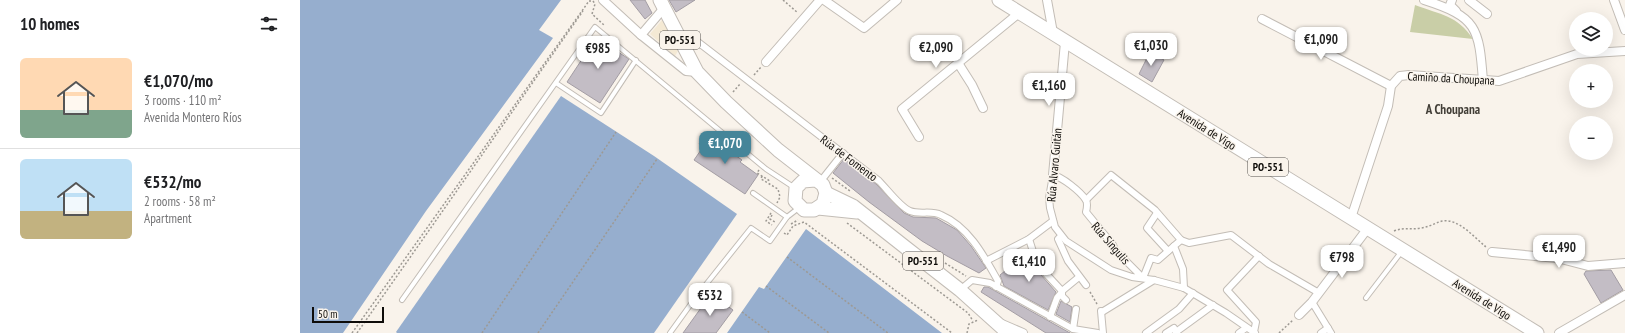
<!DOCTYPE html>
<meta charset="utf-8">
<style>
:root{--surface:#fff;--page:#f2f2f2;--text:#202124;--muted:#757577;--line:#e0e0e0;--accent:#458599}
body{margin:0;font-family:"PT Sans Narrow",sans-serif;background:var(--page);color:var(--text);height:100vh;display:flex;flex-direction:column;font-size:15px;white-space:nowrap}
*{box-sizing:border-box;margin:0}
p{font-size:13px;color:var(--muted)}
.icon{flex:none;width:22px;height:22px;fill:none;stroke:currentColor;stroke-width:2;stroke-linecap:round;stroke-linejoin:round}
.map{position:relative;flex:1;overflow:hidden}
.side{display:flex;flex-direction:column;background:var(--surface);width:300px}
.side>*{flex:none}
.tools{position:absolute;left:1269px;top:12px;display:grid;gap:8px}
.tools a{display:grid;place-items:center;width:44px;height:44px;border-radius:50%;background:var(--surface);box-shadow:0 4px 16px #0002;font-size:20px}
.scale{position:absolute;left:12px;bottom:10px;width:72px;box-sizing:border-box;padding-left:4px;border:2px solid #0e0c09;border-top:0;font-size:11px;line-height:14px;white-space:nowrap;color:#0e0c09;-webkit-text-stroke:3px #f9f3eb;paint-order:stroke}
.price{position:absolute;translate:-50% -34px;padding:0 9px;border-radius:8px;background:#fff;color:#222;font-size:13px;line-height:26px;filter:drop-shadow(0 1px 2px #0008)}
.price::after{content:'';position:absolute;left:50%;top:24px;width:12px;height:9px;margin-left:-6px;background:inherit;clip-path:polygon(0 0,100% 0,50% 100%)}
.price.on{background:var(--accent);color:#fff}
ul{padding:0;list-style:none}
li{display:flex;align-items:center;gap:12px;height:100px;padding:0 20px}
li+li{border-top:1px solid var(--line)}
li span{display:grid;place-items:center;flex:none;width:112px;height:80px;border-radius:6px;color:#555}
li>.icon{margin-inline-start:auto}
span .icon{width:48px;height:48px;fill:#fffc;stroke-width:1}
li b{font-size:17px}
h2{display:flex;justify-content:space-between;align-items:center;height:48px;padding:0 20px;font-size:17px}
main{display:flex;flex:1;min-height:0}
.map>svg:first-child{display:block}
</style>
<main>
<section class="side">
<h2>10 homes<svg class="icon" aria-label="filters" viewBox="0 0 24 24"><path d="M4 7h16M4 17h16"/><circle cx="9" cy="7" r="2"/><circle cx="15" cy="17" r="2"/></svg></h2>
<ul>
<li><span style="background:linear-gradient(#ffd9b3 65%,#7fa58c 0)"><svg class="icon" aria-label="home" viewBox="0 0 24 24"><path d="M3 11l9-7 9 7M6 9v11h12V9"/></svg></span><div><b>€1,070/mo</b><p>3 rooms · 110 m²</p><p>Avenida Montero Ríos</p></div></li>
<li><span style="background:linear-gradient(#bfe0f5 65%,#c2b280 0)"><svg class="icon" aria-label="home" viewBox="0 0 24 24"><path d="M3 11l9-7 9 7M6 9v11h12V9"/></svg></span><div><b>€532/mo</b><p>2 rooms · 58 m²</p><p>Apartment</p></div></li>
</ul>
</section>
<div class="map">
<svg width="1325" height="333" viewBox="0 0 1325 333">
<rect width="100%" height="100%" fill="#f9f3eb"/>
<path fill="#f4e9d4" d="M 362,20 L 378,51 L 375,56 L 350,34 Z"/>
<path fill="#c9cea7" d="M 1115,5 C 1141,15 1157,15 1173,39 L 1110,32 Z"/>
<g fill="#96aece">
<path d="M 0,0 L 261,0 L 239,30 L 253,38 L 126,211 L 43,333 L 0,333 Z"/>
<path d="M 261,96 L 354,156 L 437,214 L 354,333 L 97,333 L 96,332 Z"/>
<path d="M 506,229 L 642,333 L 427,333 L 459,287 L 464,289 Z"/>
</g>
<g fill="#c3bdc5" stroke="#a39da4">
<path d="M 330,0 L 345,0 L 352,13 L 345,19 Z"/>
<path d="M 369,0 L 395,0 L 376,12 Z"/>
<path d="M 296,38 L 329,59 L 300,103 L 267,82 Z"/>
<path d="M 850,52 L 864,60 L 852,82 L 839,74 Z"/>
<path d="M 406,135 L 442,160 L 440,162 L 458,175 L 445,194 L 394,160 L 403,147 L 399,144 Z"/>
<path d="M 544,159 L 576,184 L 604,213 L 613,217 L 636,218 L 657,230 L 671,246 L 686,268 L 679,273 L 647,256 L 622,241 L 569,202 L 533,173 Z"/>
<path d="M 729,257 L 734,267 L 756,292 L 748,310 L 704,286 L 700,275 L 721,258 L 723,261 Z"/>
<path d="M 1311,270 L 1323,290 L 1301,303 L 1284,274 L 1286,271 Z"/>
<path d="M 684,287 L 688,287 L 770,333 L 746,333 L 681,292 Z"/>
<path d="M 411,294 L 433,310 L 416,333 L 383,333 Z"/>
<path d="M 761,301 L 772,307 L 770,322 L 756,314 Z"/>
</g>
<g fill="none" stroke-linecap="round" stroke-linejoin="round">
<g stroke="#c3bdb6" stroke-width="6">
<g id="service">
<path d="M 256,83 L 301,113 L 336,60"/>
<path d="M 453,193 L 487,217"/>
<path d="M 1066,298 L 1102,251"/>
<path d="M 102,300 L 295,27 L 466,169 L 495,188"/>
<path d="M 370,333 L 396,297 L 451,228 L 470,241 L 487,217 L 500,207"/>
</g>
</g>
<g stroke="#c3bdb6" stroke-width="8">
<g id="pedestrian">
<path d="M 381,42 L 394,39 L 579,181 C 587,189 600,207 610,211 C 620,215 631,210 641,215 C 669,227 684,256 698,281 L 696,287"/>
<path d="M 520,182 L 543,153"/>
<path d="M 786,200 L 811,175 L 855,210 L 881,240 L 874,246 L 883,269 L 884,288"/>
<path d="M 857,213 L 847,228 L 868,251"/>
<path d="M 761,236 L 758,239 L 768,261 L 786,285"/>
<path d="M 729,239 L 737,264 L 762,291 L 762,296 L 766,300"/>
<path d="M 881,240 L 889,243 L 931,235 L 969,264 L 1019,293"/>
<path d="M 686,261 L 729,239 L 753,221"/>
<path d="M 843,278 L 815,250 L 813,245 L 786,212 C 787,208 788,204 786,200 C 780,191 762,177 753,175 L 749,198 L 750,208 L 755,227 L 766,241 L 811,270 L 832,277 L 854,280 L 884,288 L 926,313 L 955,333"/>
<path d="M 843,278 L 851,258 L 858,260 L 874,246"/>
<path d="M 660,290 L 672,280 L 690,283 L 773,329 L 798,333"/>
<path d="M 762,291 L 779,277"/>
<path d="M 1012,302 L 1031,333"/>
<path d="M 801,311 L 803,333"/>
<path d="M 802,312 L 854,280"/>
<path d="M 750,317 L 757,298 L 762,292"/>
<path d="M 773,329 L 776,309"/>
<path d="M 954,332 L 956,322 L 927,290 L 959,256"/>
<path d="M 846,333 L 879,309 L 893,293"/>
<path d="M 866,333 L 874,328 L 876,332 L 913,305"/>
<path d="M 939,333 L 946,328"/>
<path d="M 1021,333 L 1028,328"/>
</g>
</g>
<g stroke="#c3bdb6" stroke-width="10">
<g id="minor">
<path d="M 303,0 L 341,35 L 386,71 L 397,72"/>
<path d="M 524,0 L 564,28 L 597,0"/>
<path d="M 747,0 L 753,33"/>
<path d="M 1124,0 C 1177,17 1179,27 1183,81"/>
<path d="M 1152,0 L 1150,5 L 1156,11"/>
<path d="M 1169,0 L 1187,14"/>
<path d="M 1314,0 L 1325,30"/>
<path d="M 962,19 L 1091,86"/>
<path d="M 341,35 L 364,8"/>
<path d="M 466,62 L 520,0"/>
<path d="M 658,63 L 672,85 L 683,108"/>
<path d="M 619,137 L 602,109 L 719,13"/>
<path d="M 753,175 L 765,42"/>
<path d="M 1051,218 L 1088,106 L 1091,86 L 1100,76 L 1109,75 L 1199,81 L 1277,54 L 1325,51"/>
<path d="M 1192,252 L 1257,258 L 1288,266 L 1325,263"/>
<path d="M 999,315 L 1012,302 L 1068,228"/>
<path d="M 702,324 L 723,333"/>
<path d="M 1259,333 L 1325,295"/>
</g>
</g>
<g stroke="#c3bdb6" stroke-width="15">
<g id="primary">
<path d="M 360,0 L 397,72 L 426,102 L 478,150 L 523,185 L 526,193 L 523,204 L 514,210 L 504,210 L 495,201 L 496,188 L 503,181 L 515,180"/>
<path d="M 699,0 L 1237,333"/>
<path d="M 526,193 L 553,206 L 605,247 L 660,290 L 708,333"/>
<path d="M 518,208 L 557,212"/>
</g>
</g>
<g stroke="#9d9993" stroke-width="1.5" stroke-dasharray="2 2" stroke-linecap="butt">
<path d="M 483,0 L 498,13"/>
<path d="M 289,1 L 293,1 L 295,4 L 292,14 L 304,25"/>
<path d="M 454,75 L 461,67"/>
<path d="M 433,92 L 440,84"/>
<path d="M 459,170 L 457,173 L 470,181"/>
<path d="M 462,176 L 461,179 L 478,189 L 480,197 L 477,203"/>
<path d="M 532,178 L 550,191"/>
<path d="M 471,213 L 466,221 L 472,225"/>
<path d="M 472,215 L 470,219 L 475,222"/>
<path d="M 547,223 L 668,313 L 673,321"/>
<path d="M 491,224 L 498,220"/>
<path d="M 1094,231 C 1104,227 1112,230 1121,228 C 1129,227 1135,223 1142,221 C 1158,218 1174,237 1186,247"/>
<path d="M 484,233 L 487,235 L 493,226 L 504,222 L 652,333"/>
<path d="M 487,257 L 588,333"/>
<path d="M 645,263 L 666,276"/>
<path d="M 466,286 L 529,333"/>
<path d="M 790,292 L 797,304"/>
<path d="M 442,312 L 470,333"/>
<path d="M 52,333 L 289,1"/>
<path d="M 57,333 L 283,11"/>
<path d="M 182,333 L 316,132"/>
<path d="M 238,333 L 357,159"/>
<path d="M 667,333 L 669,324 L 678,320"/>
<path d="M 979,333 L 993,320"/>
</g>
<use href="#service" stroke="#fff" stroke-width="4"/>
<use href="#pedestrian" stroke="#fff" stroke-width="6"/>
<use href="#minor" stroke="#fff" stroke-width="8"/>
<use href="#primary" stroke="#fff" stroke-width="13"/>
</g>
<g text-anchor="middle" dominant-baseline="central" stroke-width="3" stroke-linejoin="round" paint-order="stroke">
<g fill="#f9f3eb" stroke="#54514d" stroke-width="1">
<rect x="360" y="31" width="40" height="18" rx="3"/>
<rect x="948" y="158" width="40" height="18" rx="3"/>
<rect x="603" y="252" width="40" height="18" rx="3"/>
</g>
<g font-size="11" font-weight="bold" fill="#0e0c09">
<text x="380" y="40">PO-551</text>
<text x="968" y="167">PO-551</text>
<text x="623" y="261">PO-551</text>
</g>
<g font-size="12" fill="#0e0c09" stroke="#f9f3eb">
<text transform="translate(1151 78) rotate(3)">Camiño da Choupana</text>
<text transform="translate(907 129) rotate(32)">Avenida de Vigo</text>
<text transform="translate(549 158) rotate(37)">Rúa de Fomento</text>
<text transform="translate(754 165) rotate(-85)">Rúa Alvaro Guitán</text>
<text transform="translate(811 243) rotate(49)">Rúa Síngulis</text>
<text transform="translate(1182 299) rotate(32)">Avenida de Vigo</text>
</g>
<g font-size="13" font-weight="bold" fill="#423e37" stroke="#f9f3eb">
<text x="1153" y="109">A Choupana</text>
</g>
</g>
</svg>
<div class="tools">
<a><svg class="icon" aria-label="layers" viewBox="0 0 24 24"><path d="M12 4l9 5-9 5-9-5zM3 14l9 5 9-5"/></svg></a>
<a>+</a>
<a>−</a>
</div>
<div class="scale">50 m</div>
<b class="price" style="left:1021px;top:61px">€1,090</b>
<b class="price" style="left:851px;top:67px">€1,030</b>
<b class="price" style="left:636px;top:69px">€2,090</b>
<b class="price" style="left:298px;top:70px">€985</b>
<b class="price" style="left:749px;top:107px">€1,160</b>
<b class="price on" style="left:425px;top:165px">€1,070</b>
<b class="price" style="left:1259px;top:269px">€1,490</b>
<b class="price" style="left:1042px;top:279px">€798</b>
<b class="price" style="left:729px;top:283px">€1,410</b>
<b class="price" style="left:410px;top:317px">€532</b>
</div>
</main>
